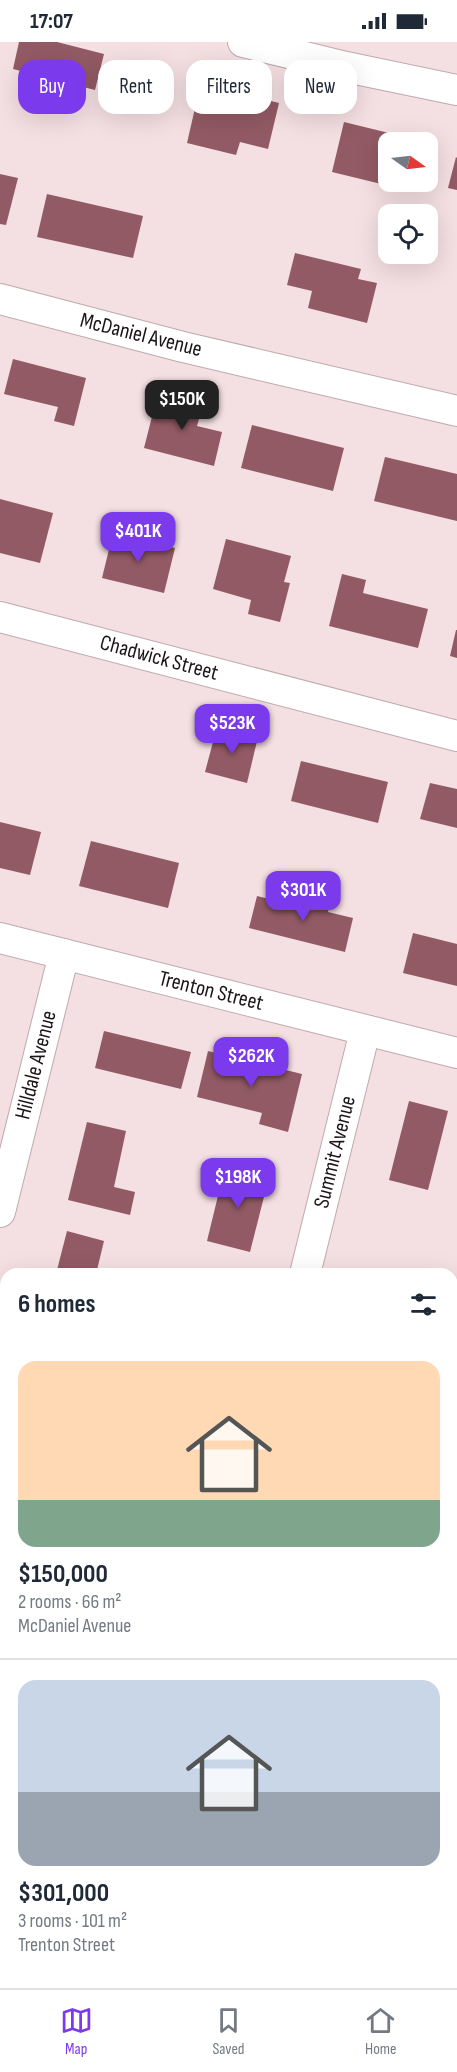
<!DOCTYPE html>
<meta charset="utf-8">
<style>
:root{--surface:#fff;--page:#f2f2f3;--text:#1f2937;--muted:#747a83;--line:#e0e1e3;--accent:#7c3aed}
body{margin:0;font-family:"Sofia Sans Condensed",sans-serif;background:var(--page);color:var(--text);height:100vh;display:flex;flex-direction:column;font-size:22px;white-space:nowrap}
*{box-sizing:border-box;margin:0}
p{font-size:20px;color:var(--muted)}
.icon{flex:none;width:33px;height:33px;fill:none;stroke:currentColor;stroke-width:2;stroke-linecap:round;stroke-linejoin:round}
.map{position:relative;flex:1;overflow:hidden}
.panel{position:absolute;left:0px;top:1226px;width:458px;height:722px;display:flex;flex-direction:column;background:var(--surface);border-radius:18px 18px 0 0;box-shadow:0 6px 24px #0002}
.panel>*{flex:none}
.top-card{position:absolute;left:18px;top:18px;width:422px;height:54px;display:flex;gap:12px}
.needle{width:39px;rotate:104deg}
.tools{position:absolute;left:378px;top:90px;display:grid;gap:12px}
.tools a{display:grid;place-items:center;width:60px;height:60px;border-radius:12px;background:var(--surface);box-shadow:0 6px 24px #0002;font-size:30px}
.price{position:absolute;translate:-50% -51px;padding:0 14px;border-radius:12px;background:var(--accent);color:#fff;font-size:20px;line-height:39px;filter:drop-shadow(0 2px 3px #0008)}
.price::after{content:'';position:absolute;left:50%;top:36px;width:18px;height:14px;margin-left:-9px;background:inherit;clip-path:polygon(0 0,100% 0,50% 100%)}
.price.selected{background:#222;color:#fff}
ul{padding:0;list-style:none}
li{display:grid;align-content:center;gap:12px;height:318px;padding:0 18px}
li+li{border-top:2px solid var(--line)}
li span{display:grid;place-items:center;height:186px;border-radius:18px;color:#555}
li>.icon{margin-inline-start:auto}
span .icon{width:108px;height:108px;fill:#fffc;stroke-width:1}
li b{font-size:26px}
h2{display:flex;justify-content:space-between;align-items:center;height:72px;padding:0 18px;font-size:26px}
.tag{padding:0 21px;border-radius:18px;background:var(--surface);box-shadow:0 6px 24px #0002;font-size:21px;line-height:54px}
.tag.selected{background:var(--accent);color:#fff}
.status{display:flex;justify-content:space-between;align-items:center;height:42px;padding:0 30px;background:var(--surface);direction:ltr}
.status svg{height:16px;fill:currentColor}
.tab-bar{display:flex;justify-content:space-around;align-items:center;height:84px;border-top:2px solid var(--line);background:var(--surface);font-size:16px;color:var(--muted)}
.tab-bar a{display:grid;justify-items:center;gap:3px}
.tab-bar .selected{color:var(--accent)}
.map>svg:first-child{display:block}
</style>
<div class="status"><b>17:07</b><svg viewBox="0 0 49 12"><path d="M0 12V9h3v3zM5 12V6h3v6zM10 12V3h3v9zM15 12V0h3v12zM26 1h20v11H26zM47 4h2v5h-2z"/></svg></div>
<div class="map">
<svg width="457" height="1946" viewBox="0 0 457 1946">
<rect width="100%" height="100%" fill="#f4dfe2"/>
<g fill="#925a64">
<path d="M 19,0 L 57,0 L 104,12 L 95,48 L 13,27 Z"/>
<path d="M 216,45 L 279,61 L 268,107 L 240,100 L 236,113 L 187,101 L 195,66 L 210,69 Z"/>
<path d="M 344,80 L 397,93 L 395,100 L 388,100 L 388,140 L 412,140 L 410,149 L 332,130 Z"/>
<path d="M 456,115 L 457,116 L 457,148 L 448,146 Z"/>
<path d="M 0,132 L 18,136 L 6,183 L 0,182 Z"/>
<path d="M 47,152 L 143,174 L 133,216 L 37,195 Z"/>
<path d="M 295,211 L 361,227 L 358,237 L 377,241 L 367,281 L 308,266 L 312,249 L 287,243 Z"/>
<path d="M 13,317 L 86,336 L 74,384 L 54,379 L 58,365 L 4,352 Z"/>
<path d="M 158,351 L 203,363 L 197,384 L 222,390 L 214,424 L 144,406 Z"/>
<path d="M 252,383 L 344,406 L 333,449 L 241,426 Z"/>
<path d="M 385,415 L 457,432 L 457,479 L 374,459 Z"/>
<path d="M 0,457 L 53,471 L 40,521 L 0,511 Z"/>
<path d="M 113,491 L 175,506 L 164,551 L 102,536 Z"/>
<path d="M 226,497 L 291,514 L 284,540 L 290,541 L 280,580 L 248,572 L 251,558 L 213,547 Z"/>
<path d="M 342,532 L 366,538 L 363,551 L 428,567 L 418,606 L 329,584 Z"/>
<path d="M 456,588 L 457,588 L 457,616 L 450,614 Z"/>
<path d="M 217,685 L 258,695 L 247,741 L 205,730 Z"/>
<path d="M 301,719 L 388,740 L 378,781 L 291,759 Z"/>
<path d="M 430,741 L 457,747 L 457,786 L 420,777 Z"/>
<path d="M 0,780 L 41,790 L 30,833 L 0,826 Z"/>
<path d="M 91,799 L 179,821 L 168,866 L 79,844 Z"/>
<path d="M 310,851 L 331,856 L 328,870 L 353,876 L 345,910 L 249,886 L 257,854 L 306,866 Z"/>
<path d="M 413,891 L 457,902 L 457,944 L 403,931 Z"/>
<path d="M 104,989 L 191,1010 L 181,1047 L 95,1026 Z"/>
<path d="M 208,1009 L 302,1032 L 288,1090 L 259,1082 L 262,1071 L 197,1055 Z"/>
<path d="M 409,1059 L 448,1069 L 428,1148 L 389,1138 Z"/>
<path d="M 87,1080 L 126,1089 L 114,1145 L 135,1150 L 130,1173 L 68,1158 Z"/>
<path d="M 225,1125 L 269,1135 L 250,1210 L 207,1199 Z"/>
<path d="M 67,1189 L 104,1199 L 96,1232 L 56,1232 Z"/>
<path d="M 5,1422 L 6,1422 L 6,1475 L 0,1473 L 0,1444 Z"/>
<path d="M 452,1543 L 457,1545 L 457,1619 L 452,1617 Z"/>
<path d="M 452,1634 L 457,1635 L 457,1649 L 452,1669 Z"/>
<path d="M 190,1941 L 229,1941 L 228,1946 L 188,1946 Z"/>
<path d="M 336,1941 L 375,1941 L 373,1946 L 335,1946 Z"/>
</g>
<g fill="none" stroke-linecap="round" stroke-linejoin="round">
<g stroke="#bfaaad" stroke-width="32">
<g id="minor">
<path d="M 243,0 L 346,25 L 457,48"/>
<path d="M 0,257 L 183,305 L 457,369"/>
<path d="M 0,575 L 457,694"/>
<path d="M 0,896 L 457,1011"/>
<path d="M 0,1170 L 64,912"/>
<path d="M 305,1232 L 365,989"/>
<path d="M 127,1946 L 128,1941"/>
</g>
</g>
<g stroke="#bfaaad" stroke-width="34">
<g id="tertiary">
<path d="M 0,1802 L 6,1804"/>
<path d="M 452,1910 L 457,1912"/>
</g>
</g>
<use href="#minor" stroke="#fff" stroke-width="30"/>
<use href="#tertiary" stroke="#fff" stroke-width="33"/>
</g>
<g text-anchor="middle" dominant-baseline="central" stroke-width="5" stroke-linejoin="round" paint-order="stroke">
<g font-size="22" fill="#1c1516" stroke="#fff">
<text transform="translate(141 293) rotate(14)">McDaniel Avenue</text>
<text transform="translate(159 616) rotate(15)">Chadwick Street</text>
<text transform="translate(211 949) rotate(14)">Trenton Street</text>
<text transform="translate(36 1023) rotate(-76)">Hilldale Avenue</text>
<text transform="translate(335 1110) rotate(-76)">Summit Avenue</text>
</g>
</g>
</svg>
<div class="tools">
<a><svg class="needle" viewBox="-14 -14 28 28"><path d="M0-13l5 13h-10z" fill="#e53935"/><path d="M0 13l5-13h-10z" fill="#747a83"/></svg></a>
<a><svg class="icon" aria-label="locate" viewBox="0 0 24 24"><circle cx="12" cy="12" r="6"/><path d="M12 2v4M12 18v4M2 12h4M18 12h4"/></svg></a>
</div>
<b class="price selected" style="left:182px;top:389px">$150K</b>
<b class="price" style="left:138px;top:521px">$401K</b>
<b class="price" style="left:232px;top:713px">$523K</b>
<b class="price" style="left:303px;top:880px">$301K</b>
<b class="price" style="left:251px;top:1046px">$262K</b>
<b class="price" style="left:238px;top:1167px">$198K</b>
<div class="top-card">
<a class="tag selected">Buy</a>
<a class="tag">Rent</a>
<a class="tag">Filters</a>
<a class="tag">New</a>
</div>
<section class="panel">
<h2>6 homes<svg class="icon" aria-label="filters" viewBox="0 0 24 24"><path d="M4 7h16M4 17h16"/><circle cx="9" cy="7" r="2"/><circle cx="15" cy="17" r="2"/></svg></h2>
<ul>
<li><span style="background:linear-gradient(#ffd9b3 75%,#7fa58c 0)"><svg class="icon" aria-label="home" viewBox="0 0 24 24"><path d="M3 11l9-7 9 7M6 9v11h12V9"/></svg></span><div><b>$150,000</b><p>2 rooms · 66 m²</p><p>McDaniel Avenue</p></div></li>
<li><span style="background:linear-gradient(#c9d6e8 60%,#9aa5b1 0)"><svg class="icon" aria-label="home" viewBox="0 0 24 24"><path d="M3 11l9-7 9 7M6 9v11h12V9"/></svg></span><div><b>$301,000</b><p>3 rooms · 101 m²</p><p>Trenton Street</p></div></li>
</ul>
</section>
</div>
<nav class="tab-bar">
<a class="selected"><svg class="icon" aria-label="map" viewBox="0 0 24 24"><path d="M3 6l6-2 6 2 6-2v14l-6 2-6-2-6 2zM9 4v14M15 6v14"/></svg>Map</a>
<a><svg class="icon" aria-label="saved" viewBox="0 0 24 24"><path d="M7 4h10v16l-5-4-5 4z"/></svg>Saved</a>
<a><svg class="icon" aria-label="home" viewBox="0 0 24 24"><path d="M3 11l9-7 9 7M6 9v11h12V9"/></svg>Home</a>
</nav>
